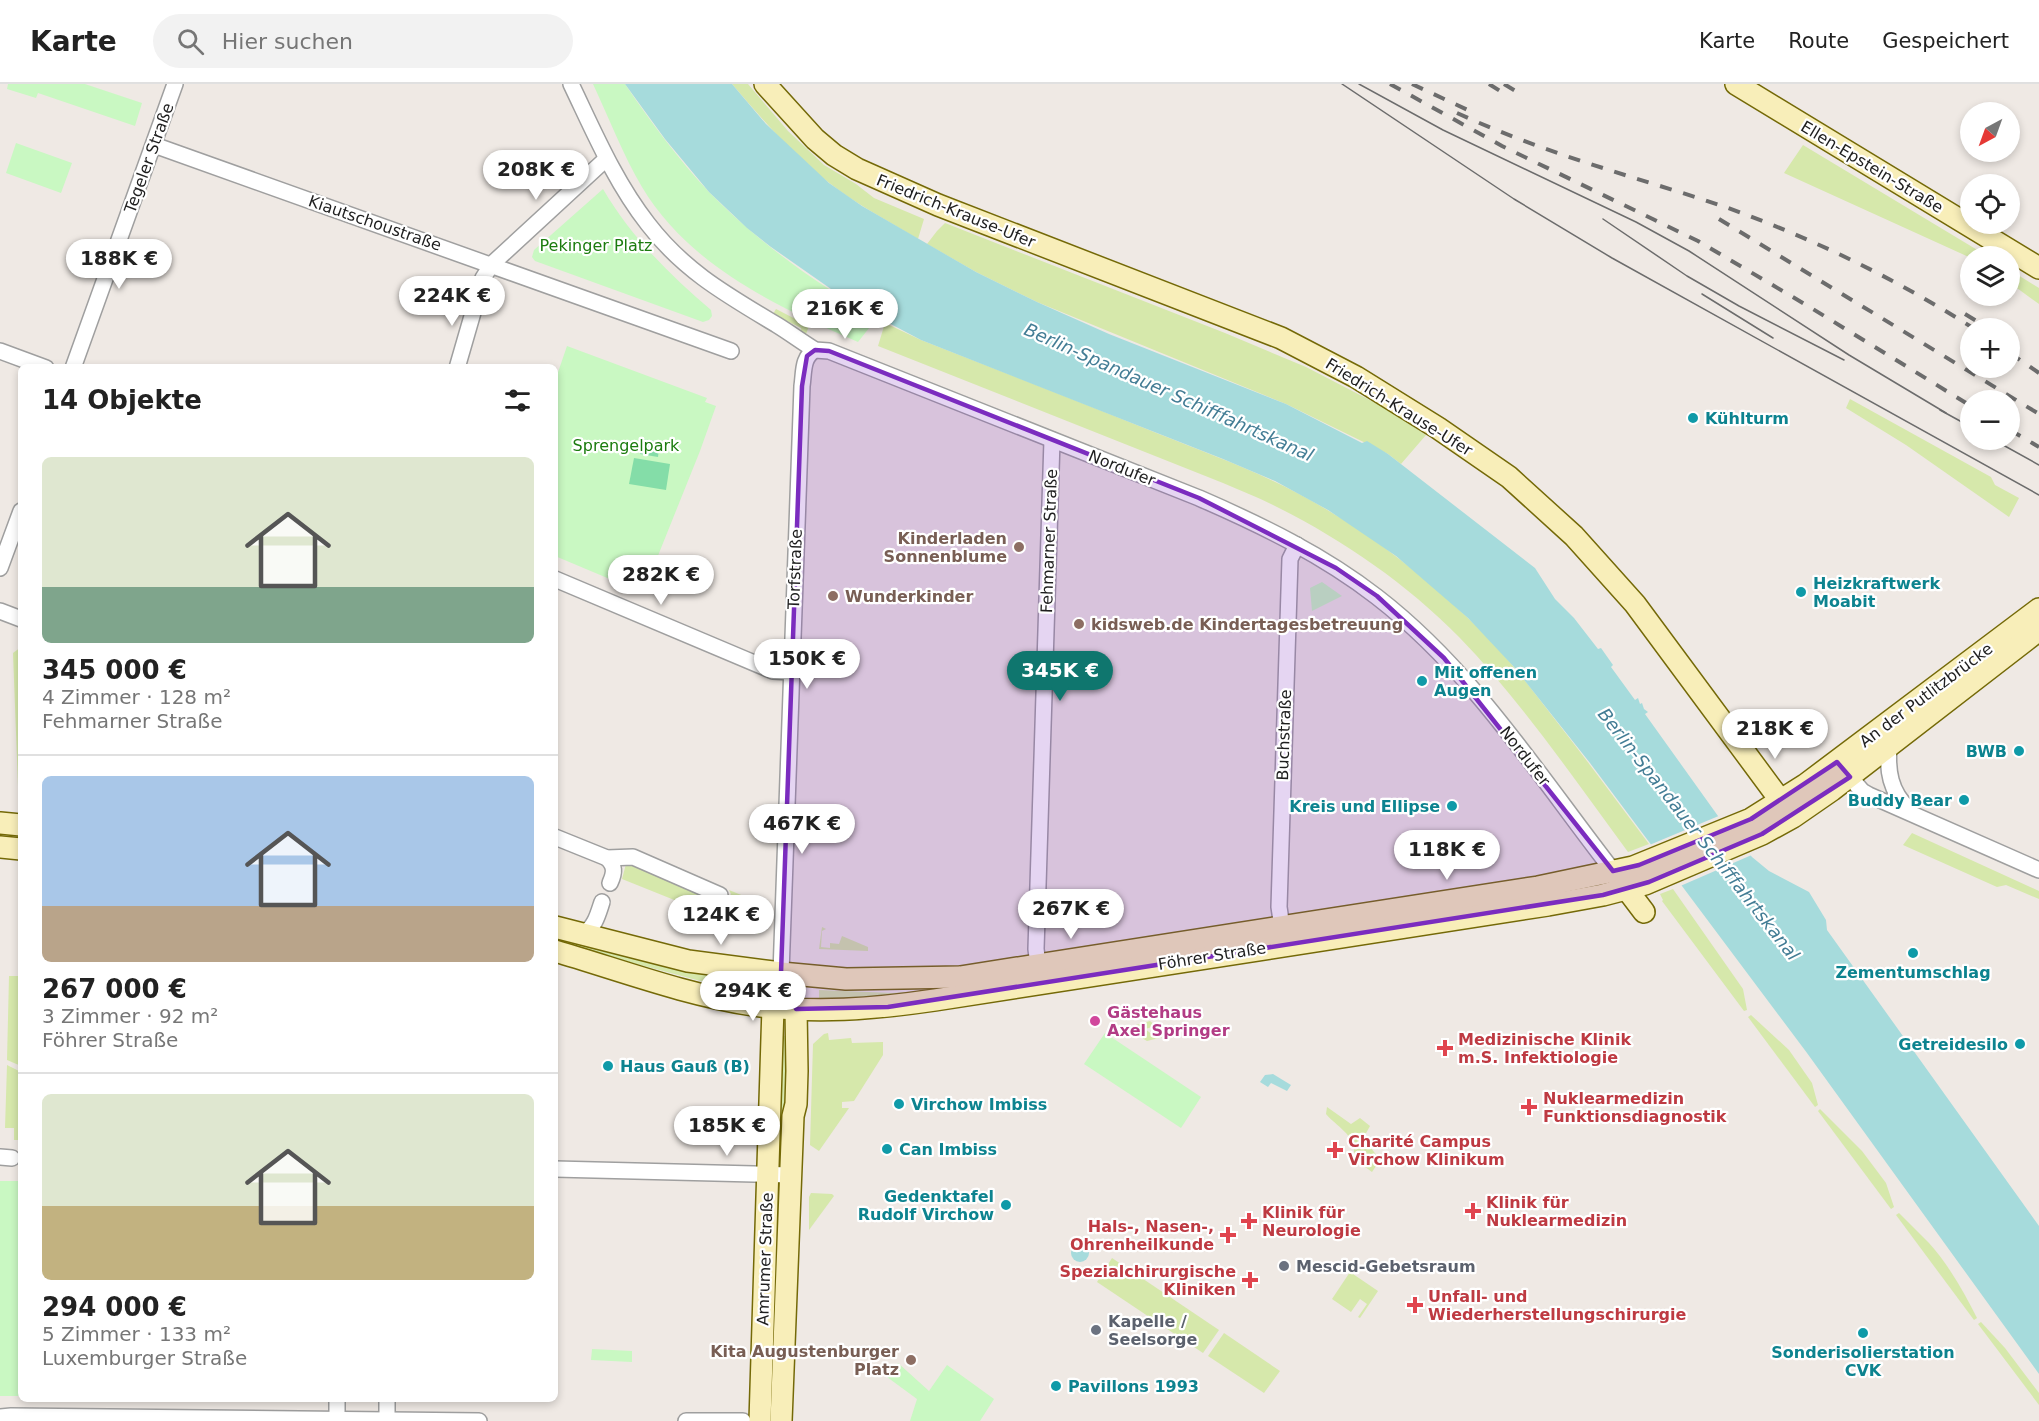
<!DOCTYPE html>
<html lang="de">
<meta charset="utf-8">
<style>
:root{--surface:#fff;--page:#f2f2f2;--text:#222;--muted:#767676;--line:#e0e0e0;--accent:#0f766e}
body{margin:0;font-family:"DejaVu Sans",sans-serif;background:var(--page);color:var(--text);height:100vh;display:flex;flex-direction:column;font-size:22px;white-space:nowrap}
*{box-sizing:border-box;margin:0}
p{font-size:20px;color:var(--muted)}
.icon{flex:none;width:33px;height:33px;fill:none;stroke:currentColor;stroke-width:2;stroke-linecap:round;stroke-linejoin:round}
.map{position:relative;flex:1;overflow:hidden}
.drawer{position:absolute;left:18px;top:280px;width:540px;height:1038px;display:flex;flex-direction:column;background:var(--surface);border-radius:9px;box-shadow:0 3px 9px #0003}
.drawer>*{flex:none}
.needle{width:39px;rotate:221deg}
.controls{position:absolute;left:1960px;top:18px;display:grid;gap:12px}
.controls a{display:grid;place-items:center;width:60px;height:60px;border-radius:50%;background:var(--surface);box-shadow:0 3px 9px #0003;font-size:30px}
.price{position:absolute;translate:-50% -51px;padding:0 14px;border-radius:21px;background:#fff;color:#222;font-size:20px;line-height:39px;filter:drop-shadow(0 2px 3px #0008)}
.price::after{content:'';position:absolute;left:50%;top:36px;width:18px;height:14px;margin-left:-9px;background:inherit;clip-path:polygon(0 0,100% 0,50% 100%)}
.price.active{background:var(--accent);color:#fff}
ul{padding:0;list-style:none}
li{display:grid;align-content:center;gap:12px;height:318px;padding:0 24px}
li+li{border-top:2px solid var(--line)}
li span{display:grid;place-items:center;height:186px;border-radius:9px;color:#555}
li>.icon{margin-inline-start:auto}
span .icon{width:108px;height:108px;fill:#fffc;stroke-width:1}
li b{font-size:26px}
h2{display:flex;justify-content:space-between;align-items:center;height:72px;padding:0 24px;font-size:26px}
header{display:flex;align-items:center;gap:36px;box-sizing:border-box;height:84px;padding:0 30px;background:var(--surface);border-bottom:2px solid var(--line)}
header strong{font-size:28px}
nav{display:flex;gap:33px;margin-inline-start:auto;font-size:21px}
.search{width:420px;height:54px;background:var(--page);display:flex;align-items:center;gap:15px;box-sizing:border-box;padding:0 21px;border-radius:33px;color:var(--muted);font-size:22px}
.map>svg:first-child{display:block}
</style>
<header>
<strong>Karte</strong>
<div class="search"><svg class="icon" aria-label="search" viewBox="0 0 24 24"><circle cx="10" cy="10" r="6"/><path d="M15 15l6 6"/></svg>Hier suchen</div>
<nav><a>Karte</a><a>Route</a><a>Gespeichert</a></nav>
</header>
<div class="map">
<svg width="2039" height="1337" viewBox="0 0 2039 1337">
<rect width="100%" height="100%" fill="#efe9e4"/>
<g fill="#d6e8ab">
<path d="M 732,0 L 748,0 L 788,47 L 824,81 L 856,100 L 874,114 L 924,135 L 918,155 C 888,137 856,120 828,98 C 792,70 762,35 732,0 Z"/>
<path d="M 1803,61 L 1984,170 L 1988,172 L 1971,172 L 1971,174 L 1784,89 Z"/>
<path d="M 945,139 L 1225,249 L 1306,283 L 1385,324 L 1426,351 L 1401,380 L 1388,370 L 1286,320 L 1037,218 L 976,188 L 927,160 L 937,147 Z"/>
<path d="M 2010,186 L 2039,204 L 2039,220 L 2010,199 Z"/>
<path d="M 776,225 L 809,242 L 806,250 L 801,247 L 801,244 L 773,230 Z"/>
<path d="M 885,239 L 921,256 C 1001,287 1080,318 1159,350 C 1217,373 1276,394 1329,427 C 1380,457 1427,495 1470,536 C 1500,564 1525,596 1550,629 C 1584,672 1616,716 1649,760 L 1628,768 C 1574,695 1522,618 1459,553 C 1407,500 1343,456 1277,423 C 1260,414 1241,407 1223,399 L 878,262 Z"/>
<path d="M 1850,315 L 1991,393 L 1995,401 L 2019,414 L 2009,433 L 1906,361 L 1846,324 Z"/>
<path d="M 21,563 L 21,704 L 18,702 L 13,569 Z"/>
<path d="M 1912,749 L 2039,807 L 2039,815 L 2006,801 L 1997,803 L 1903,761 Z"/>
<path d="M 628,779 L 693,803 L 709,817 L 711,829 L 719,832 L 723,830 L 731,810 L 729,806 L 761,819 L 759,850 L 622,795 L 626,780 Z"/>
<path d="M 1673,805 L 1743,905 L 1747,926 L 1744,927 L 1662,817 L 1663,816 L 1660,810 Z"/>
<path d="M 822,843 L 826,845 L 822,847 L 821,863 L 830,864 L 830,859 L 839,860 L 842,852 L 868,863 L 868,867 L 819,865 Z"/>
<path d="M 555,853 L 662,882 L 750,898 L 749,910 L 555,858 Z"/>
<path d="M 9,892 L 21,892 L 21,982 L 7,976 Z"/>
<path d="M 819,906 L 893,909 L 937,906 L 893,914 L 819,918 Z"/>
<path d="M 1751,931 L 1789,966 L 1812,999 L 1818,1021 L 1815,1023 L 1748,933 Z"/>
<path d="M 1150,937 L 1156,942 L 1145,945 L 1153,951 L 1166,948 L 1171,951 L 1147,957 L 1134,949 L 1136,941 Z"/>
<path d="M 828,949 L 829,956 L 851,954 L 852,959 L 883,958 L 883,971 L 854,1017 L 842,1018 L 842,1024 L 849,1024 L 819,1067 L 810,1061 L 813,960 L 824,950 Z"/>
<path d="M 777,952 L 787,952 L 784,1082 L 773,1082 Z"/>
<path d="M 7,981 L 21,988 L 21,1056 L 14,1056 L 14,1044 L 5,1044 Z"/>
<path d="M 1327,1023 L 1351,1040 L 1360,1034 L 1370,1042 L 1365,1051 L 1368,1060 L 1380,1076 L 1372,1088 L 1357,1077 L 1358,1073 L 1354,1068 C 1355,1051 1336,1042 1326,1030 Z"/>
<path d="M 1820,1025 L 1862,1067 L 1886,1099 L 1894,1123 L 1891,1125 L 1818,1027 Z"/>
<path d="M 811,1109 L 832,1110 L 834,1112 L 809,1146 L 809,1113 Z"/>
<path d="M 1899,1129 C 1909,1139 1919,1149 1929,1159 C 1948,1180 1964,1208 1977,1234 L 1974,1236 L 1896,1131 Z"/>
<path d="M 1112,1174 L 1219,1246 L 1203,1269 L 1097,1198 Z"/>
<path d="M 1350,1188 L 1378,1207 L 1360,1234 L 1358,1233 L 1367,1220 L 1360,1215 L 1351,1228 L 1332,1215 Z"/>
<path d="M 1981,1238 L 2005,1264 L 2039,1309 L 2039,1321 L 1978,1240 Z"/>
<path d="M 1224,1249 L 1280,1287 L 1264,1309 L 1208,1272 Z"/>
</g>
<g fill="#c9f8c2">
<path d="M 8,0 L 85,0 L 142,19 L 135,42 L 38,9 L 36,14 L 7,5 Z"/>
<path d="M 593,0 L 625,0 C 650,37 678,75 709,108 C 758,158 816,200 877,234 L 858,258 C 778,223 689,182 642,103 C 623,71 609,34 593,0 Z"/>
<path d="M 16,59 L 72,79 L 61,109 L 6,89 Z"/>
<path d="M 603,105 C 631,153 669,190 711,226 L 712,232 L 709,236 L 703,238 L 535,177 L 532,173 L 534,166 Z"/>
<path d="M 567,262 L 707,314 L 705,318 L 716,322 L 700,367 L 643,509 L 555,472 L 555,297 Z"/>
<path d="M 1322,498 L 1342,512 L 1312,527 L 1310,504 Z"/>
<path d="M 1105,949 L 1201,1013 L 1181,1044 L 1084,980 Z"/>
<rect x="0" y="1097" width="21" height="215"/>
<path d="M 592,1265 L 632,1267 L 632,1278 L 591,1276 Z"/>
<path d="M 898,1279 L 929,1307 L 947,1281 L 994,1315 L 980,1337 L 910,1337 L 917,1315 L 887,1293 Z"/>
</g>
<g fill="#84dda8">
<path d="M 642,355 L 660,358 L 658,373 L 640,370 Z"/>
<path d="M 634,374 L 670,380 L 666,406 L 629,400 Z"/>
</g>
<g fill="#a6dbdc">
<path d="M 625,0 L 732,0 L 766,40 L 829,99 L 862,122 L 976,188 L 1037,218 L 1109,250 L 1286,320 L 1362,359 L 1367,357 L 1388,370 L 1535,484 L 1555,515 L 1574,534 L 1598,565 L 1601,564 L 1613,581 L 1611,583 L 1635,616 L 1638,614 L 1640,620 L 1642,619 L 1644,625 L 1648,628 L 1645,630 L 1718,732 L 1752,773 L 1769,787 L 1809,808 L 1826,836 L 1827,846 L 2039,1142 L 2039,1290 L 1807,969 L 1590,679 L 1514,583 L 1468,534 L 1396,472 L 1328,426 L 1275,397 L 1223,375 L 921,256 L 851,219 L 771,163 L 747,144 L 709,108 L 665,55 Z"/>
<path d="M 1273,990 L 1291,1001 L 1287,1007 L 1271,999 L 1268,1003 L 1260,998 L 1265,991 Z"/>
<circle cx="1080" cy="1169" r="9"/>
</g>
<path fill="#efe9e4" d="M 1721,731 L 1754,770 L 1678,803 L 1647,762 Z"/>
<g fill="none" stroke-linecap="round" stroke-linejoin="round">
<g stroke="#9f9f9f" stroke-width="18">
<g id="street">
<path d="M 571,0 C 594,48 615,98 648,140 C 684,187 727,211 777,241 C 790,249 802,258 815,266 L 829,267 L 1199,414 C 1261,441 1323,471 1377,513 C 1473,587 1539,692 1613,787"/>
<path d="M 154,61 L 731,267"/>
<path d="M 0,267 L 46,284"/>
<path d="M 73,284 L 175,0"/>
<path d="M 457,284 L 483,194 L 492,180 L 606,75"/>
<path d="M 0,484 L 21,427"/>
<path d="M 555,495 L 773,587 L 791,588"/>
<path d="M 0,527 L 21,535"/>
<path d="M 1889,662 C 1887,686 1890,708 1909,725"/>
<path d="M 1843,685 L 1862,707 L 1869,711 L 2039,786"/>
<path d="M 555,753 L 607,774 L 633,773 L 720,811"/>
<path d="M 607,774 C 615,782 615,788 610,799"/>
<path d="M 1282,843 L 1279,823 L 1290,475 L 1297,461"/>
<path d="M 584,849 C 595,843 598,830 602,818"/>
<path d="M 1038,881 L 1036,865 L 1052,356"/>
<path d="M 781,889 L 802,302 C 804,289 802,273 815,266"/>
<path d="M 0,1073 L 12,1074"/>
<path d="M 555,1085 L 791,1091"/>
<path d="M 0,1337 L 0,1333 L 11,1332 L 479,1337"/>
<path d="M 337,1337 L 337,1316"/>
<path d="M 387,1337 L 387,1316"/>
<path d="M 686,1337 L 743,1337"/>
</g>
</g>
<g stroke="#746907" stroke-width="24">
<g id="secondary">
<path d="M 765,0 L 815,55 L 834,71 L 857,85 L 938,121 L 1281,254 L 1356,293 L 1438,344 L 1509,393 L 1574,452 L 1635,520 L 1789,728"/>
<path d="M 1736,0 L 2039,184"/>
<path d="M 0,739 L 21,741"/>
<path d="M 0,763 L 21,765"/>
<path d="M 1619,795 L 1644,828"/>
<path d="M 555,843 L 688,877 L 781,889 L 846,895 L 960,893 L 1538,803 L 1633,783 L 1751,735 L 1805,701 L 2039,525"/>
<path d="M 555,867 C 620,886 686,911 753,921 C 814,930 874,925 935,916 L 1548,821 L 1603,811 L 1645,800 L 1762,750 L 1793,733 L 1832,706 L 2039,546"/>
<path d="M 760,1337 L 772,954 L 773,923 L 776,910"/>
<path d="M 781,1337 L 793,1032 L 796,1020 L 797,987 L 796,925 L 781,889"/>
</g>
</g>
<use href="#street" stroke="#fff" stroke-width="15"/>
<use href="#secondary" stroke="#f8eeb9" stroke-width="21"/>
<g stroke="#6c6c6c" stroke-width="1.5">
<path d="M 1342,0 L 1514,115 L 1612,174 L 2039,411"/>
<path d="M 1359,0 L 1443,46 L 1636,138 L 1689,167 L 1849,271 L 1946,329"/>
<path d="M 1603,135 L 1687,192 L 1739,222 L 1844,276"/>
<path d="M 1702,210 L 1773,254"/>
<path d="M 1940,326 L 1971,343"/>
<path d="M 1994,356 L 2039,381"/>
</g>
<g stroke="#6c6c6c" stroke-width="4" stroke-dasharray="12 12" stroke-linecap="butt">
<path d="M 1390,0 L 1502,62 L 1698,157 L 1808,222 L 1971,322"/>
<path d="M 1412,0 L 1470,27"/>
<path d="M 1489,0 L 1508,12"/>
<path d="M 1504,0 L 1524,12"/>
<path d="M 1457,29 C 1505,51 1555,69 1606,85 C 1646,98 1688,110 1728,124 C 1814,155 1896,195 1973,244"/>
<path d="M 1719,135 L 2039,330"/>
<path d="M 1965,230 L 1988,244"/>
<path d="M 2010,269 L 2039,289"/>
<path d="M 2010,346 L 2039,363"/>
</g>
</g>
<path fill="#7b2cbf" fill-opacity="0.2" stroke="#7b2cbf" stroke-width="4.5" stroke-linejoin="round" d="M 815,266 L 829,267 L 1199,414 L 1336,484 L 1377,512 L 1444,574 L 1613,787 L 1639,781 L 1751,735 L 1837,678 L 1850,693 L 1762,750 L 1649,798 L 1603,811 L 888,923 L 796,925 L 781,889 L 802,302 L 807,272 Z"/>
<g fill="#0f9aa8" stroke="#fff" stroke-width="2">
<circle cx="1693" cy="334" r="6"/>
<circle cx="1801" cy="508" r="6"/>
<circle cx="1422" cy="597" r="6"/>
<circle cx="2019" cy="667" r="6"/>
<circle cx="1964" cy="716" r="6"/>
<circle cx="1452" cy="722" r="6"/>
<circle cx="1913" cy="869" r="6"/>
<circle cx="2020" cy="960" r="6"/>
<circle cx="608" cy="982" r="6"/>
<circle cx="899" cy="1020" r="6"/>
<circle cx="887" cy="1065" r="6"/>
<circle cx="1006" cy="1121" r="6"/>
<circle cx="1863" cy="1249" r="6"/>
<circle cx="1056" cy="1302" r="6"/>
</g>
<g fill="#8d6e63" stroke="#fff" stroke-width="2">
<circle cx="1019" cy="463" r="6"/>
<circle cx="833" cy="512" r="6"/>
<circle cx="1079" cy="540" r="6"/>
<circle cx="911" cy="1276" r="6"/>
</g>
<circle fill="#d1479c" stroke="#fff" stroke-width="2" cx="1095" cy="937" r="6"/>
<g fill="#e0444e" stroke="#fff" stroke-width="2">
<path d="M1442 955h6v6h6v6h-6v6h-6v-6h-6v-6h6z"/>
<path d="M1526 1014h6v6h6v6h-6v6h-6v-6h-6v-6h6z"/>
<path d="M1332 1057h6v6h6v6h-6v6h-6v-6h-6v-6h6z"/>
<path d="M1470 1118h6v6h6v6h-6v6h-6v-6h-6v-6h6z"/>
<path d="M1246 1128h6v6h6v6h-6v6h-6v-6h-6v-6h6z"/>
<path d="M1225 1142h6v6h6v6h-6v6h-6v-6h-6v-6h6z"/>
<path d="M1247 1187h6v6h6v6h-6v6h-6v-6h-6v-6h6z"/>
<path d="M1412 1212h6v6h6v6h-6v6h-6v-6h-6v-6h6z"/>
</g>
<g fill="#6b7280" stroke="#fff" stroke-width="2">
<circle cx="1284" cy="1182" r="6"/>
<circle cx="1096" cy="1246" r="6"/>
</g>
<g text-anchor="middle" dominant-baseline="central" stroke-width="4.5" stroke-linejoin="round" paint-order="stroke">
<g font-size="16" fill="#1e1e1e" stroke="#fff">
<text transform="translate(149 74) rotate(-70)">Tegeler Straße</text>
<text transform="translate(1872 83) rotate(31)">Ellen-Epstein-Straße</text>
<text transform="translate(956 127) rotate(22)">Friedrich-Krause-Ufer</text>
<text transform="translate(375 139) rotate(19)">Kiautschoustraße</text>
<text transform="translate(1399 323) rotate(32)">Friedrich-Krause-Ufer</text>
<text transform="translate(1122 384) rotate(22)">Nordufer</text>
<text transform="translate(1049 457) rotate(-88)">Fehmarner Straße</text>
<text transform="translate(795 485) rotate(-88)">Torfstraße</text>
<text transform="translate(1926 611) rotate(-37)">An der Putlitzbrücke</text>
<text transform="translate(1284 651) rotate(-88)">Buchstraße</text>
<text transform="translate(1525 672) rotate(52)">Nordufer</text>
<text transform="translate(1212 872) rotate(-9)">Föhrer Straße</text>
<text transform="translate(765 1175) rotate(-88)">Amrumer Straße</text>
</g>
<g font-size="16" fill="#1b7b0e" stroke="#fff">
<text x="596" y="161">Pekinger Platz</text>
<text x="626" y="361">Sprengelpark</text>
</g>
<g font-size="16" font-weight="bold" fill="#0d838f" stroke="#fff" text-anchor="start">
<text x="1705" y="334">Kühlturm</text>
<text x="1813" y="499">Heizkraftwerk<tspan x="1813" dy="18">Moabit</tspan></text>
<text x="1434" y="588">Mit offenen<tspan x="1434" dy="18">Augen</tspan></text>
<text x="2007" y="667" text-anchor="end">BWB</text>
<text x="1952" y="716" text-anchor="end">Buddy Bear</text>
<text x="1440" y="722" text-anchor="end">Kreis und Ellipse</text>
<text x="1913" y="888" text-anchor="middle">Zementumschlag</text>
<text x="2008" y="960" text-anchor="end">Getreidesilo</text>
<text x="620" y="982">Haus Gauß (B)</text>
<text x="911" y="1020">Virchow Imbiss</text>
<text x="899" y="1065">Can Imbiss</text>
<text x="994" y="1112" text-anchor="end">Gedenktafel<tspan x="994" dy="18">Rudolf Virchow</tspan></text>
<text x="1863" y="1268" text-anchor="middle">Sonderisolierstation<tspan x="1863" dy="18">CVK</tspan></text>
<text x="1068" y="1302">Pavillons 1993</text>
</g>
<g font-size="16" font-weight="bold" fill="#785e54" stroke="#fff" text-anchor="end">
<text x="1007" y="454">Kinderladen<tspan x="1007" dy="18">Sonnenblume</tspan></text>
<text x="845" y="512" text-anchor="start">Wunderkinder</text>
<text x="1091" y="540" text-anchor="start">kidsweb.de Kindertagesbetreuung</text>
<text x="899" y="1267">Kita Augustenburger<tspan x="899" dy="18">Platz</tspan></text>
</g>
<g font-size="16" font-weight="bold" fill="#b23c85" stroke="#fff" text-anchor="start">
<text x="1107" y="928">Gästehaus<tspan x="1107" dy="18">Axel Springer</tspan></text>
</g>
<g font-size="16" font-weight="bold" fill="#be3a42" stroke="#fff" text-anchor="start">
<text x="1458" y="955">Medizinische Klinik<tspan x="1458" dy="18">m.S. Infektiologie</tspan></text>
<text x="1543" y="1014">Nuklearmedizin<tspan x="1543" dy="18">Funktionsdiagnostik</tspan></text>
<text x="1348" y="1057">Charité Campus<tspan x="1348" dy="18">Virchow Klinikum</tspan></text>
<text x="1486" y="1118">Klinik für<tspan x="1486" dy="18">Nuklearmedizin</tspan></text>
<text x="1262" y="1128">Klinik für<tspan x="1262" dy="18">Neurologie</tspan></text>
<text x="1214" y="1142" text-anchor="end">Hals-, Nasen-,<tspan x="1214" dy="18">Ohrenheilkunde</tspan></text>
<text x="1236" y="1187" text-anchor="end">Spezialchirurgische<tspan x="1236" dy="18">Kliniken</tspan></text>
<text x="1428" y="1212">Unfall- und<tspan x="1428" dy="18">Wiederherstellungschirurgie</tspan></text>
</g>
<g font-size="16" font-weight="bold" fill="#5b616d" stroke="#fff" text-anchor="start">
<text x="1296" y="1182">Mescid-Gebetsraum</text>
<text x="1108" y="1237">Kapelle /<tspan x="1108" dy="18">Seelsorge</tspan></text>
</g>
<g font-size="18" font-style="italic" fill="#437d95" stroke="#fff">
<text transform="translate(1169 308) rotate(24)">Berlin-Spandauer Schifffahrtskanal</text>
<text transform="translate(1699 750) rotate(52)">Berlin-Spandauer Schifffahrtskanal</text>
</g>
</g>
</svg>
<div class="controls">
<a><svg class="needle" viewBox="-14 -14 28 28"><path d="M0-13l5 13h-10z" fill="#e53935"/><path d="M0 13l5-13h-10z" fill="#767676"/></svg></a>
<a><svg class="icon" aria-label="locate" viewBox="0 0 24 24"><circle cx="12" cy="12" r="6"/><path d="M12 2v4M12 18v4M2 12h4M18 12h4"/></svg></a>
<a><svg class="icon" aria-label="layers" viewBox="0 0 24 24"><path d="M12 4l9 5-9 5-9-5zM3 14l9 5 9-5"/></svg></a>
<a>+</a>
<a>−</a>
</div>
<b class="price" style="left:536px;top:117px">208K €</b>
<b class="price" style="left:119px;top:206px">188K €</b>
<b class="price" style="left:452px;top:243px">224K €</b>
<b class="price" style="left:845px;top:256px">216K €</b>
<b class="price" style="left:661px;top:522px">282K €</b>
<b class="price" style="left:807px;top:606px">150K €</b>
<b class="price active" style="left:1060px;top:618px">345K €</b>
<b class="price" style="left:1775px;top:676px">218K €</b>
<b class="price" style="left:802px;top:771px">467K €</b>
<b class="price" style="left:1447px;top:797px">118K €</b>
<b class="price" style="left:1071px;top:856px">267K €</b>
<b class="price" style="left:721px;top:862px">124K €</b>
<b class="price" style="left:753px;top:938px">294K €</b>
<b class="price" style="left:727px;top:1073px">185K €</b>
<section class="drawer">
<h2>14 Objekte<svg class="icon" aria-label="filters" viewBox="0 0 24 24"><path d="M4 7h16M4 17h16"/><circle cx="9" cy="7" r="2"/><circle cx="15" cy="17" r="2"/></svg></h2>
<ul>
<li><span style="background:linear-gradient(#dfe7d0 70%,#7fa58c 0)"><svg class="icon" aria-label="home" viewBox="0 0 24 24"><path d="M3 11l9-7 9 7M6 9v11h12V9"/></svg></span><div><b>345 000 €</b><p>4 Zimmer · 128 m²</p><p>Fehmarner Straße</p></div></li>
<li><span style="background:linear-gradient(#a9c7e8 70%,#b9a48a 0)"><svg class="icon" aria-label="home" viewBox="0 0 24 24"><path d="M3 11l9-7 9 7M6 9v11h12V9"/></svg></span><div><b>267 000 €</b><p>3 Zimmer · 92 m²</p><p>Föhrer Straße</p></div></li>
<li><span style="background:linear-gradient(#dfe7d0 60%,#c2b280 0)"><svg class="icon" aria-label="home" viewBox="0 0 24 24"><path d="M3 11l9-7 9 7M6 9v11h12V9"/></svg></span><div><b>294 000 €</b><p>5 Zimmer · 133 m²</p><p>Luxemburger Straße</p></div></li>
</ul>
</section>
</div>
